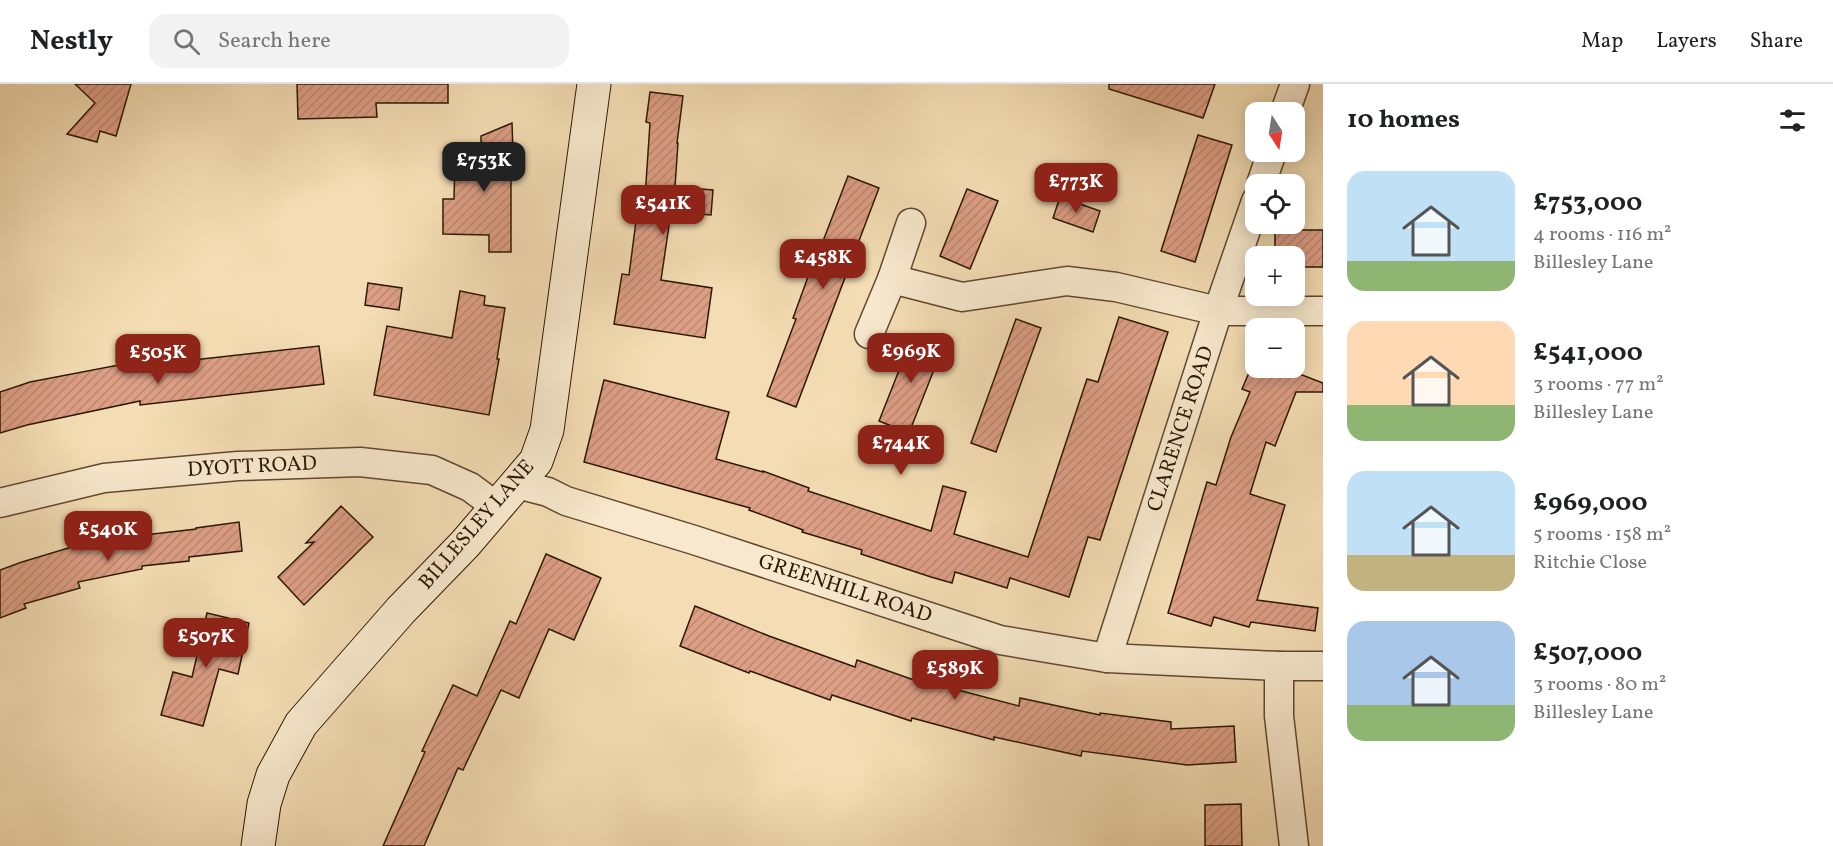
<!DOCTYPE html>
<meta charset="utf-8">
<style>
:root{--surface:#fff;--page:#f2f2f2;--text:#202124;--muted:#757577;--line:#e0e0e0;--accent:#8f2418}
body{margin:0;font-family:Vollkorn,serif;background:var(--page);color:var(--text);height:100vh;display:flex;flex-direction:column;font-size:22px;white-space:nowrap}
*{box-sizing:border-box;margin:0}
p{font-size:20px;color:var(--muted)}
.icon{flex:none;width:33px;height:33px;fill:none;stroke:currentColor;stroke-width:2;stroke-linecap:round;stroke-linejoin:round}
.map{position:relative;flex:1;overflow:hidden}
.details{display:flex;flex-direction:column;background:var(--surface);width:510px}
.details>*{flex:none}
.needle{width:39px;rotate:168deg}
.tools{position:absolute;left:1245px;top:18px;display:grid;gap:12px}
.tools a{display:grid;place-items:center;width:60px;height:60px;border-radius:12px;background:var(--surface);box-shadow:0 3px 15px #0003;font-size:30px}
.price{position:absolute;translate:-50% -51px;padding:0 14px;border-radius:12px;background:var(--accent);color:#fff;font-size:20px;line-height:39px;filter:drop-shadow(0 2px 3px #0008)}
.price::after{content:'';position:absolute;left:50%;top:36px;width:18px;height:14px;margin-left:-9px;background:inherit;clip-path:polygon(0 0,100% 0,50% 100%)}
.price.active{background:#222;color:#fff}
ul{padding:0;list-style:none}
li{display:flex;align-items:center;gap:18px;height:150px;padding:0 24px}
li span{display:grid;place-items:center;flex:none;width:168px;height:120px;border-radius:18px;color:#555}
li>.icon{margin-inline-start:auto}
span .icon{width:72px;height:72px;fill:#fffc;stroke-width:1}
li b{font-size:26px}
h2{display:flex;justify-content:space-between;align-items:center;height:72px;padding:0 24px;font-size:26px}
header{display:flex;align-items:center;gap:36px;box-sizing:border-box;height:84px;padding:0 30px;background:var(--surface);border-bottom:2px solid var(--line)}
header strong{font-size:28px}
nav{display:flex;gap:33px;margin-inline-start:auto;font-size:21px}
.search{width:420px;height:54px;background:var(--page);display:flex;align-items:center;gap:15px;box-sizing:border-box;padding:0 21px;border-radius:18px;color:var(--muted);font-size:22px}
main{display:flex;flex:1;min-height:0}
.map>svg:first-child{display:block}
</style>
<header>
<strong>Nestly</strong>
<div class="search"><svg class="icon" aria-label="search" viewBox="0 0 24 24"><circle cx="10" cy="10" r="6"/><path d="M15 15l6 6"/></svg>Search here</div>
<nav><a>Map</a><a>Layers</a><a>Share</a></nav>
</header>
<main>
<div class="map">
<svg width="1323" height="762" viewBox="0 0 1323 762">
<defs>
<pattern id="building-hatch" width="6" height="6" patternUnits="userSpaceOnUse" patternTransform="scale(1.5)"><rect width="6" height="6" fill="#dc9e85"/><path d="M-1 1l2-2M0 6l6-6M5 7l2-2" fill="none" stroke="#bd8771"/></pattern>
</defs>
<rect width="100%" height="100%" fill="#f4ddb4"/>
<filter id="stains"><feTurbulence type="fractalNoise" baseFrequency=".00333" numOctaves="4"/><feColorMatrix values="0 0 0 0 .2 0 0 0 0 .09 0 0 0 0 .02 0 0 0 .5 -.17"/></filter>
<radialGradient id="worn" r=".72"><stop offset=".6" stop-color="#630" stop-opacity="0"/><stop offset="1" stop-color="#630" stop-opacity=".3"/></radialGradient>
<g fill="url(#building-hatch)" stroke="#2e1803" stroke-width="1.5">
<path d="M 75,0 L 131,0 L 116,52 L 100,47 L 97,58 L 67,50 L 95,19 Z"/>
<path d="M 297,0 L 448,0 L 448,19 L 376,19 L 377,33 L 298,35 Z"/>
<path d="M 1109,0 L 1215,0 L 1203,34 L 1109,5 Z"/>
<path d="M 650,8 L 683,12 L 677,59 L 678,59 L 675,103 L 713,106 L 711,131 L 671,128 L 661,196 L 712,204 L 705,254 L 614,240 L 622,190 L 629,191 L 639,114 L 645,114 L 650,39 L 646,38 Z"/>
<path d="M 512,39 L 514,96 L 511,96 L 511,168 L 489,168 L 489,151 L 443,150 L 443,115 L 454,115 L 455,74 L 481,75 L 481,52 Z"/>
<path d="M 1198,51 L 1232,61 L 1195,178 L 1161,167 Z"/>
<path d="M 848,92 L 879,104 L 796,323 L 767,312 L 796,235 L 793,234 L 812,182 L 818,165 L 820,165 Z"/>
<path d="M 967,105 L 998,117 L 970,185 L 940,172 Z"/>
<path d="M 1060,113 L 1100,127 L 1093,148 L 1053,134 Z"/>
<path d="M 1275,146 L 1323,146 L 1323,183 L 1294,183 L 1294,172 L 1275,172 Z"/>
<path d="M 368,199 L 402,204 L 399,226 L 365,221 Z"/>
<path d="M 460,207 L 485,212 L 484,221 L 505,224 L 497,275 L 499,275 L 489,331 L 374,311 L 387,242 L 452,254 Z"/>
<path d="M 1119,233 L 1168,248 L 1100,456 L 1088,453 L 1069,513 L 1010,494 L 1007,504 L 955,488 L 952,499 L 931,493 L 861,470 L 862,466 L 802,448 L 803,446 L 749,426 L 750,424 L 584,378 L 604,296 L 729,328 L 716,375 L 763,388 L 763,387 L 809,404 L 808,407 L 931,447 L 943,402 L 966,408 L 954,450 L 1028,473 L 1087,295 L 1098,298 Z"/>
<path d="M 1016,235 L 1041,244 L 996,368 L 971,359 Z"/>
<path d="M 913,251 L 943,263 L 909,349 L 879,337 Z"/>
<path d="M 319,262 L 324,300 L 140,321 L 140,317 L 27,341 L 0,349 L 0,308 L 30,298 L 129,279 L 130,283 Z"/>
<path d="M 1251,284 L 1284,284 L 1323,299 L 1323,308 L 1296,308 L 1275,362 L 1266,358 L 1250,410 L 1285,421 L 1257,516 L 1318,524 L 1315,547 L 1251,538 L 1249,543 L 1214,533 L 1211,542 L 1168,529 L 1207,398 L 1216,401 L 1231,353 L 1250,308 L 1242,305 Z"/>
<path d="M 341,422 L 373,453 L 304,521 L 278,493 L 314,458 L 306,459 Z"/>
<path d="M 239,438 L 242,467 L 189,473 L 189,477 L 142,482 L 142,485 L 78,498 L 80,504 L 24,520 L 26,524 L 0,534 L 0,486 L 22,478 L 75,462 L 136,451 L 136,452 L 196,445 L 196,444 Z"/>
<path d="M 546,470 L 601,494 L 574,556 L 549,545 L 519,614 L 501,606 L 463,686 L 458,684 L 424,762 L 383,762 L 425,668 L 422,667 L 453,601 L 477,612 L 510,537 L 516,540 Z"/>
<path d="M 695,522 L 769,552 L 855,583 L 857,576 L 934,603 L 935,600 L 1019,622 L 1020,614 L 1100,631 L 1100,629 L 1171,638 L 1171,645 L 1234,642 L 1236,678 L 1187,681 L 1082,667 L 1081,672 L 994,653 L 994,656 L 912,634 L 911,637 L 832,611 L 830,616 L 750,587 L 749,589 L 680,562 Z"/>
<path d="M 207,529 L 249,539 L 238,590 L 219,585 L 203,642 L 161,631 L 173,588 L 192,593 Z"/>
<path d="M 1241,720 L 1242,762 L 1205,762 L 1205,721 Z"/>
</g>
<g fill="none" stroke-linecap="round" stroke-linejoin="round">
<g stroke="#60492f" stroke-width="31">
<g id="street">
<path d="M 1285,28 L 1295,0"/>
<path d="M 1261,100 L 1272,68"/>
<path d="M 892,195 L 962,213 L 1067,197 L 1116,203 L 1218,227 L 1323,227"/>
<path d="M 869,250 L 892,195 L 911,139"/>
<path d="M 517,400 L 548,408 L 566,417 L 694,456 L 1000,556 L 1107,574 L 1279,582 L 1323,582"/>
<path d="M 0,419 L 104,394 L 238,382 L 360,378 L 432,386 L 470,403 L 497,423"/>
<path d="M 1107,574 L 1218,227 L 1256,117"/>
<path d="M 1279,582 L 1279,632 L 1294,762"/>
</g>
</g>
<g stroke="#2e1803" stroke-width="35">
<path id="secondary" d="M 258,762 L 264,720 L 273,691 L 301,640 L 401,526 L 465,460 L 536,377 L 547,346 L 594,0"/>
</g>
<use href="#street" stroke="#f8e9ce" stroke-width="28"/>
<use href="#secondary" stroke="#f8e9ce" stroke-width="33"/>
</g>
<g text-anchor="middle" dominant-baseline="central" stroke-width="6" stroke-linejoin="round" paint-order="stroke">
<g font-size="21" fill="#2e1803" stroke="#f8e9ce">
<text transform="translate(1181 345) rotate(-72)">CLARENCE ROAD</text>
<text transform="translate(252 383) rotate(-3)">DYOTT ROAD</text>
<text transform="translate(477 441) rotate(-49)">BILLESLEY LANE</text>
<text transform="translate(845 505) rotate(18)">GREENHILL ROAD</text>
</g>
</g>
<rect width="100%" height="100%" filter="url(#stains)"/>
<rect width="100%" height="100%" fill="url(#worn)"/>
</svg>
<div class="tools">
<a><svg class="needle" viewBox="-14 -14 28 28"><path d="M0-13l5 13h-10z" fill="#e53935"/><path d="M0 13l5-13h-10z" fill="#757577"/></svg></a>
<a><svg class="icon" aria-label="locate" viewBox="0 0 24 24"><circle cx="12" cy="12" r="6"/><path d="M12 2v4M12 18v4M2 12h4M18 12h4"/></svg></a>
<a>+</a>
<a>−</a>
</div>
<b class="price active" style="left:484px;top:109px">£753K</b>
<b class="price" style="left:1076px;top:130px">£773K</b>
<b class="price" style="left:663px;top:152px">£541K</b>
<b class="price" style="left:823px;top:206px">£458K</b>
<b class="price" style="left:911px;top:300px">£969K</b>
<b class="price" style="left:158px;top:301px">£505K</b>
<b class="price" style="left:901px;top:392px">£744K</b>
<b class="price" style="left:108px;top:478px">£540K</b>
<b class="price" style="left:206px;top:585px">£507K</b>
<b class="price" style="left:955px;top:617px">£589K</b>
</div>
<section class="details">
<h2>10 homes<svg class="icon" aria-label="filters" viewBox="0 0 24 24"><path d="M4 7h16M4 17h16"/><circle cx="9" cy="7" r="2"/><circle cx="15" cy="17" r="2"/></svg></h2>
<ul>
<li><span style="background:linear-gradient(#bfe0f5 75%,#8fb573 0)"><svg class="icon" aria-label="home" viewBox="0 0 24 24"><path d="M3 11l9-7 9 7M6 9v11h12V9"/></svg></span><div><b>£753,000</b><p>4 rooms · 116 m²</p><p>Billesley Lane</p></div></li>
<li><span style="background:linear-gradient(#ffd9b3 70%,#8fb573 0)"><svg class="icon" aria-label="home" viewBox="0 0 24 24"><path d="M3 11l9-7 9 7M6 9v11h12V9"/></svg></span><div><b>£541,000</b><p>3 rooms · 77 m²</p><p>Billesley Lane</p></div></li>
<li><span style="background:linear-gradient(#bfe0f5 70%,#c2b280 0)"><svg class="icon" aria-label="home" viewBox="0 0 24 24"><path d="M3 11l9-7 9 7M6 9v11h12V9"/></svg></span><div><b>£969,000</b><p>5 rooms · 158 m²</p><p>Ritchie Close</p></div></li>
<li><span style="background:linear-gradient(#a9c7e8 70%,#8fb573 0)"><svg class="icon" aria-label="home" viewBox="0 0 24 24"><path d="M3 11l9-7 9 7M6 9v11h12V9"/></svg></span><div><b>£507,000</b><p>3 rooms · 80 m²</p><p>Billesley Lane</p></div></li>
</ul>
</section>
</main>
